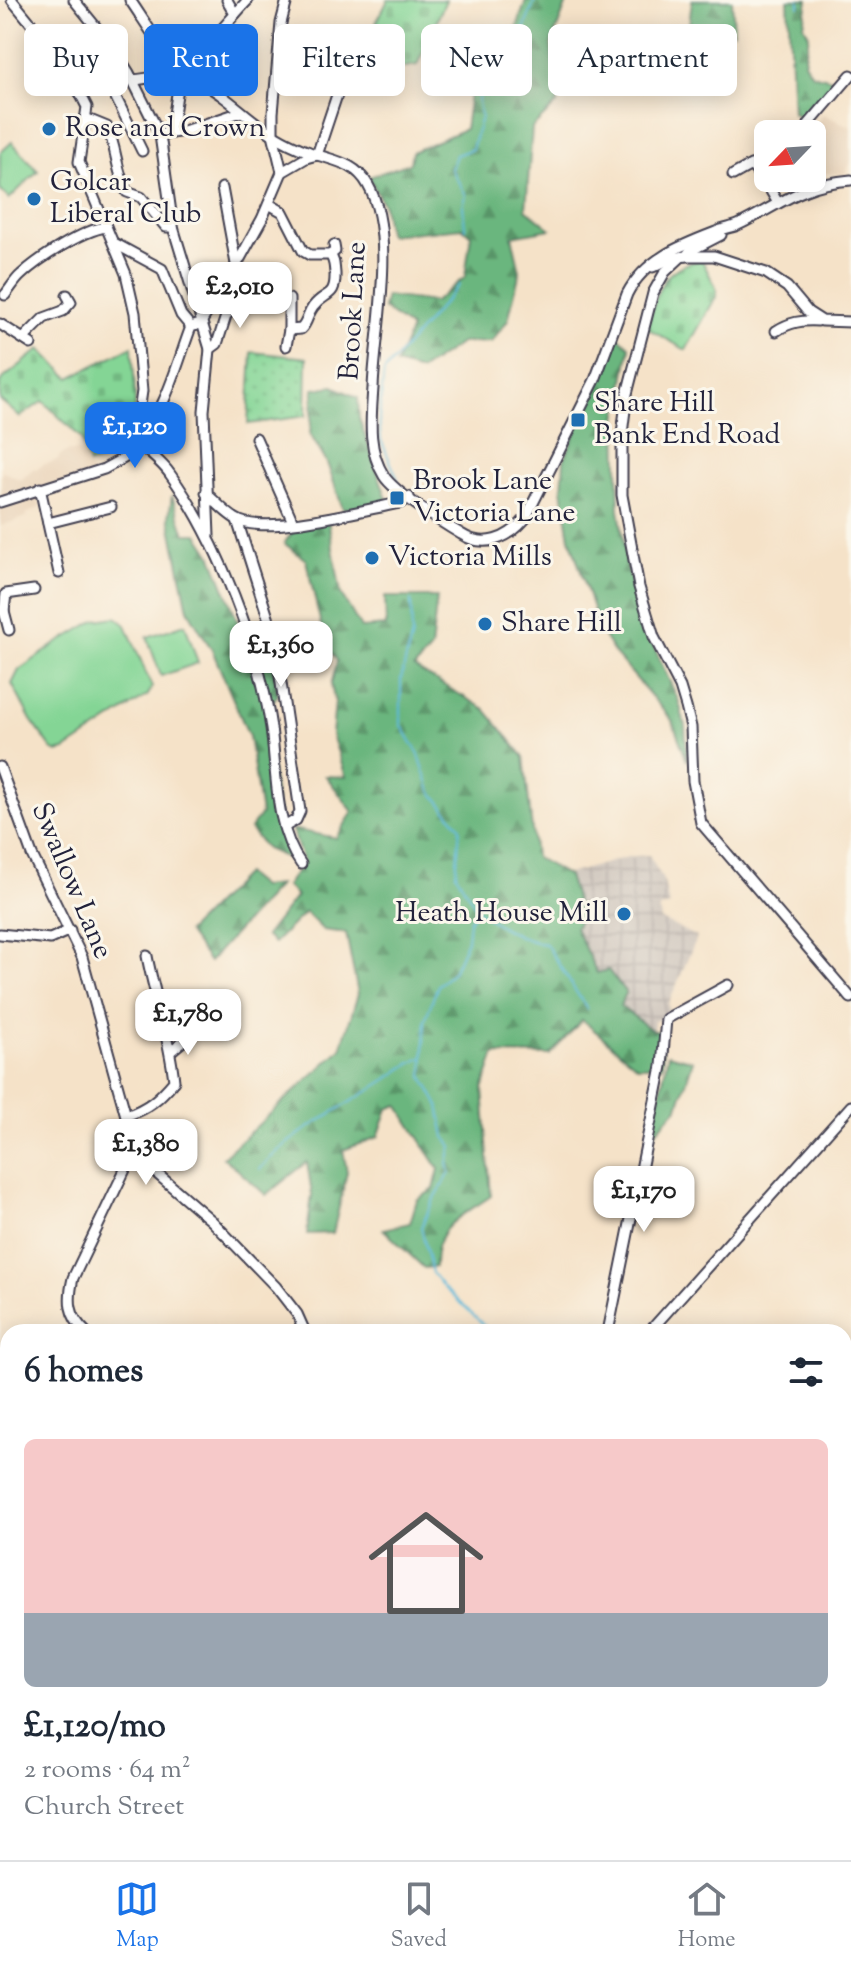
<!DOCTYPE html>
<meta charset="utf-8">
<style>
:root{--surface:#fff;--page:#f6f6f7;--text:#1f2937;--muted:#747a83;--line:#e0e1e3;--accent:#1a73e8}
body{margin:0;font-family:"Sorts Mill Goudy",serif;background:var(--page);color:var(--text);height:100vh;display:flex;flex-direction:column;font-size:30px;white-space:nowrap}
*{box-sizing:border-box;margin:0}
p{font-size:26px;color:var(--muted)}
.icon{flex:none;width:44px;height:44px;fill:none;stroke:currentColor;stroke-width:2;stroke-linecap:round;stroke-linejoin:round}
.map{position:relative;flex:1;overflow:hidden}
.side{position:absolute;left:0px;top:1324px;width:852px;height:536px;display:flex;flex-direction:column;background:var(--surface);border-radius:24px 24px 0 0;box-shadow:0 4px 20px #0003}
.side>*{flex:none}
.top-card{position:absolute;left:24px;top:24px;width:804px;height:72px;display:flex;gap:16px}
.needle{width:52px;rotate:245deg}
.buttons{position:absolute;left:754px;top:120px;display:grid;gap:16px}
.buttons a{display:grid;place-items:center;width:72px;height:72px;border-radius:12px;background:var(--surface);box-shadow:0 4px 20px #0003;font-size:40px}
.price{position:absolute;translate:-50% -68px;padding:0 18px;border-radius:16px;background:#fff;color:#222;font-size:26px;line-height:52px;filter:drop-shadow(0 2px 4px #0008)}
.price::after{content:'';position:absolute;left:50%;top:48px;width:24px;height:18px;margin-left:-12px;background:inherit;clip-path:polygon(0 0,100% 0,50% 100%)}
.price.active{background:var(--accent);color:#fff}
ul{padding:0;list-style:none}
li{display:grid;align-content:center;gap:16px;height:424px;padding:0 24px}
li+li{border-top:2px solid var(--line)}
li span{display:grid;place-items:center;height:248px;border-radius:12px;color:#555}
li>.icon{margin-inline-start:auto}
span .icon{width:144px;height:144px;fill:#fffc;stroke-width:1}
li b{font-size:34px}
h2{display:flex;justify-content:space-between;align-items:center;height:96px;padding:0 24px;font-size:34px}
.tag{padding:0 28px;border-radius:12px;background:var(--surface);box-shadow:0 4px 20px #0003;font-size:28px;line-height:72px}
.tag.active{background:var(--accent);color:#fff}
.menu{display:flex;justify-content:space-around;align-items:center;height:112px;border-top:2px solid var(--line);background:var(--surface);font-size:22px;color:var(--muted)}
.menu a{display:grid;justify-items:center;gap:4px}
.menu .active{color:var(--accent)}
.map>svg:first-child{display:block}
</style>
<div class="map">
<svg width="851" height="1860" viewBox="0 0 851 1860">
<defs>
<pattern id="industrial-grid" width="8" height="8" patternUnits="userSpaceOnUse" patternTransform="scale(2)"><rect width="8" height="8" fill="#ccc2b9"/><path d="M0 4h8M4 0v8" fill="none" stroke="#afa6a0"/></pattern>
<pattern id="forest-firs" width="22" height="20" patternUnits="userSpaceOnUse" patternTransform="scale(2)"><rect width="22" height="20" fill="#6bb67e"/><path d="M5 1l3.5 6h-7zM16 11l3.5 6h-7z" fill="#589468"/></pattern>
<pattern id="cemetery-stones" width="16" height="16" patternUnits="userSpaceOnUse" patternTransform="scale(2)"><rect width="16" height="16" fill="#84d595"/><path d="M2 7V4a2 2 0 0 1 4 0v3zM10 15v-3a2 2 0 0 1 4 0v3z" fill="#72b781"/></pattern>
<pattern id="park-dots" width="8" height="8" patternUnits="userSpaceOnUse" patternTransform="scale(2)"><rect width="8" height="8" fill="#84d595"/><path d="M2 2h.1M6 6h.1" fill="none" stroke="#72b781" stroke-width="1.8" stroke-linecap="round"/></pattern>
</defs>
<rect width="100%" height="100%" fill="#fbf7ec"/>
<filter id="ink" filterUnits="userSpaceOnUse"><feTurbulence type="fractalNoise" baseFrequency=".0125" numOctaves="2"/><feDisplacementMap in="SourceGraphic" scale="16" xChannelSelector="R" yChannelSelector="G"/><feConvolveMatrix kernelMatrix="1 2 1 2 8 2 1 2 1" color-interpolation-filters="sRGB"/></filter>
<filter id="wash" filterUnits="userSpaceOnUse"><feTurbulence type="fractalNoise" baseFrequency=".006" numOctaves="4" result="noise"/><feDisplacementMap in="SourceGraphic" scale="32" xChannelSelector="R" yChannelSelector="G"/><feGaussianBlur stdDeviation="1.8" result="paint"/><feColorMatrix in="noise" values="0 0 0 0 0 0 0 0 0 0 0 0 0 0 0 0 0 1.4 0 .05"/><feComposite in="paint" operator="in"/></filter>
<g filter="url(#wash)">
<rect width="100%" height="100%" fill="#f5e2c8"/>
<g fill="#ead3b8">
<path d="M 823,114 L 851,127 L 851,162 L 845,174 L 825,173 L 819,170 L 816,164 L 810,134 Z"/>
<path d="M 78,450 L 93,475 L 38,492 L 40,507 L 26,514 L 27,517 L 0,526 L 2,471 L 21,480 L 34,468 L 36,470 L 46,463 L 47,464 L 59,459 L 59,456 L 66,452 Z"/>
</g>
<path fill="url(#industrial-grid)" d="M 649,855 L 664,882 L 669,906 L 659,908 L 661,920 L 697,937 L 668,1005 L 670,1013 L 662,1019 L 654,1021 L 653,1031 L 620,1005 L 597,974 L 574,927 L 581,917 L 568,874 L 628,857 Z"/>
<g fill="#84d595" stroke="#537c68" stroke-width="2">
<path d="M 12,142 L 38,171 L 9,199 L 0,190 L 0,153 Z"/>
<path d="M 116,617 L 126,625 L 152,687 L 148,695 L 65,750 L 57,752 L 52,749 L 31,720 L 12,684 L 19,670 L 56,644 L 96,620 Z"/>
<path d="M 185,624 L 198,663 L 161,676 L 147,637 Z"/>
</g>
<g fill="url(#forest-firs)" stroke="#466c5c" stroke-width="2">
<path d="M 526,0 L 568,0 L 551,44 L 558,103 L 532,128 L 526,209 L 551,229 L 512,236 L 520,271 L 508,320 L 491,342 L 461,343 L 420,371 L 396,364 L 411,329 L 383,308 L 386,296 L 434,302 L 465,277 L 471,235 L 463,228 L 388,235 L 383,204 L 369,177 L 410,163 L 412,152 L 465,129 L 470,94 L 511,46 Z"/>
<path d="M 692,0 L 732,0 L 734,32 L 688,34 Z"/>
<path d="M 788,0 L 808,0 L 804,25 L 809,35 L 804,62 L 812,74 L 836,80 L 805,119 L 793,113 Z"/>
<path d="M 617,335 L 630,347 L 617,419 L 619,509 L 627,566 L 642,620 L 679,702 L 685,726 L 687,761 L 672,720 L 615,654 L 600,630 L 570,538 L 562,490 L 564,460 Z"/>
<path d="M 333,386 L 358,398 L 359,418 L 388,502 L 343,509 L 327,463 L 310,434 L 314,389 Z"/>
<path d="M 172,496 L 185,534 L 198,534 L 211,554 L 246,642 L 269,630 L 278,695 L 266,709 C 272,762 271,812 294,861 L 266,849 L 250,829 L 261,814 L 249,736 L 212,650 L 188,610 L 169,517 Z"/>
<path d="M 328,520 L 341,594 L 361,628 L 386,626 L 385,597 L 437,597 L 431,649 L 414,668 L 485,709 L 524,757 L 535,857 L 568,876 L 581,917 L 575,928 L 597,973 L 608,970 L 626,993 L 620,1006 L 653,1031 L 663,1031 L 662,1066 L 637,1066 L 582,1020 L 550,1055 L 495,1054 L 483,1089 L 491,1196 C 460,1218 434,1225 435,1267 L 424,1268 L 383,1229 L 410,1223 L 417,1200 L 434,1189 L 439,1169 L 398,1105 L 388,1109 L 378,1137 L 343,1150 L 347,1172 L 333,1233 L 307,1234 L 312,1194 L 307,1162 L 266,1195 L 223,1157 L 341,1049 L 358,994 L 346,933 L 323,930 L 305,912 L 274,943 L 265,936 L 296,896 L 286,886 L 303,862 L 292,829 L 336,838 L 353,812 L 326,776 L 346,777 L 332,735 L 335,702 L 331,685 L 337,661 L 325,642 L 306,560 L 284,543 L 297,527 Z"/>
<path d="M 245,874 L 261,887 L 279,885 L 209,962 L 187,932 Z"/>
<path d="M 668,1054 L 693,1061 L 678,1107 L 652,1136 Z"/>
</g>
<g fill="url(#cemetery-stones)" stroke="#537c68" stroke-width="2">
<path d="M 388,0 L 446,0 L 417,65 L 387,70 L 388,64 L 362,50 Z"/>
<path d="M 702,260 L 716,288 L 717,295 L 686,350 L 647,328 C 658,292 659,267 702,260 Z"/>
<path d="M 132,346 C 133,372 142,429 123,450 C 114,459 101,461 89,464 L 81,438 L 43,401 L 20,417 L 0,400 L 0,383 L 4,378 L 40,349 L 70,378 Z"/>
</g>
<g fill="url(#park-dots)" stroke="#537c68" stroke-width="2">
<path d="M 252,352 L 307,358 L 306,416 L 248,424 Z"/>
<path d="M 851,1746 L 851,1856 L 782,1852 L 844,1852 L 844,1755 Z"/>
</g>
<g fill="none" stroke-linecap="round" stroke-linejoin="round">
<g stroke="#5bb8d9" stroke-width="2">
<path d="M 799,0 L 799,6"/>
<path d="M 465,228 L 463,206 L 466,195 L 451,169 L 456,155 L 472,149 L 481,117 L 478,102 L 480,85 L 499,76 L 521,37 L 535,0"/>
<path d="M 398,480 L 381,440 L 379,419 L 384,372 L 459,285"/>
<path d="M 411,601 L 412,635 L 401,679 L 401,724 L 419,755 L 431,791 L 460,827 L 456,874 L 477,909 L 469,921 L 467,940 L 453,972 L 438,985 L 425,1020 L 423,1077 L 439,1106 L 445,1137 L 452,1146 L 448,1163 L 450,1173 L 433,1201 L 421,1227 L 432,1273 L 444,1288 L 491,1332"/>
<path d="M 478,910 C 496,925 523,941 546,944 L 587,1009"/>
<path d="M 260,1169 C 293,1131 343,1108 386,1080 C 398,1072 408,1063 422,1058"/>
</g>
</g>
</g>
<g filter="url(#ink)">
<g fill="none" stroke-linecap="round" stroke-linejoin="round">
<g stroke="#423f50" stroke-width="13">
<g id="minor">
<path d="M 74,0 L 114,49 L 129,73 L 160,135 L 173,227 L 210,349 L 204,411 L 209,536"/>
<path d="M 130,0 C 141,16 152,34 164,50 C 180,69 201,81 221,95 C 239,108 255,124 274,135 C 284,141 296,147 307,151 C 330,161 354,160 368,185 C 397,235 375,331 373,388 C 371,418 367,449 384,476 C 394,492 444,524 461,534 C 484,549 508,539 525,519 L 595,380 L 627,294 C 646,257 685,244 721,230 C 727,228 733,227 738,225 C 781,204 801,184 851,180"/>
<path d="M 227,0 L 235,14"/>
<path d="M 47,41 L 90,51 L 97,59 L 142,151"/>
<path d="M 131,80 C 188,78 212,38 248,0"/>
<path d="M 85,118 L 107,127 C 117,148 116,172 127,192 L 141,197 L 166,227 L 173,227"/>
<path d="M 808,134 L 809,124 L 851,75"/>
<path d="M 160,135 L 184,131 L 241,112"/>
<path d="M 165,135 L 173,121 L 181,67"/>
<path d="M 317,155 L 339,89 L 359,48"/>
<path d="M 282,172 L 306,158 L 317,155"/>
<path d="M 733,175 L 751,165 L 768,186 L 778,203"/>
<path d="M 222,188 L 236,264"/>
<path d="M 269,204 L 283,212 L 303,251 L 310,255 L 330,255 C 335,261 334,265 335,273 C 336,299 325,291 313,307 C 307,315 308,322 301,329 L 289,330 L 286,346"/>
<path d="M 114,243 L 162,269 L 181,315 L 191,327"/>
<path d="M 330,255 L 335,251 L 334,245"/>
<path d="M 686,256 L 714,256 L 766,273 L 787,287 L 808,312 L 822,321 L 851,322"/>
<path d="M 680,258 L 665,272 L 653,293 L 627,394 L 622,434 L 622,495 L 639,587 L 654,637 L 680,687 L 686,707 L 691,727 L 693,781 L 701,823 L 851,998"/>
<path d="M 653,267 L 672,258 L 686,256 L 690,251 L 721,235"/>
<path d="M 5,295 C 10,289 15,280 21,275 C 38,259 83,230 106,227"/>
<path d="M 0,324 L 31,344"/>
<path d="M 289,330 L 289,299"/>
<path d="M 776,331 C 790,322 802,320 818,321"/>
<path d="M 24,338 L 44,318 L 63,311 L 71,302 L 67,295"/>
<path d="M 210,349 L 217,344 L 226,316 L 245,286"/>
<path d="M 256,438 L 293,522"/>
<path d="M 135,441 C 164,420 178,360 191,327 L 200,324 L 227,282 L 262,219 L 282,172 L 273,134 L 273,113 L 281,23 L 287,0"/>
<path d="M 135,441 C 147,451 161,461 170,474 C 218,540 259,647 271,728 C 277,771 274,827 301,864"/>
<path d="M 40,488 L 59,573"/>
<path d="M 206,493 C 216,502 228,516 240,521 C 274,534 362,510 400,503 L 409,497"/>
<path d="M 0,502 L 104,469 L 124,458 L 135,441 L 142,391 L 135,313 L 126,274 L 79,162 L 87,107 L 66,66 L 12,0"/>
<path d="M 237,520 L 274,636 L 300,811 L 296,820 L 284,827"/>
<path d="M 48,523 L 111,507"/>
<path d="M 0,611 L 4,611 L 9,630"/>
<path d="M 4,611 L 6,594 L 34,590"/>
<path d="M 0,767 L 32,855 L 82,957 L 126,1116 L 133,1153"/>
<path d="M 0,934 L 50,939 L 70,930"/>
<path d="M 171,1051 L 207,1021"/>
<path d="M 126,1116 C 148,1108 159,1099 174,1081 C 170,1039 155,998 147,956"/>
<path d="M 133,1153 L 212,1221 L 276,1287 L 297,1314 L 305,1332"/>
<path d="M 86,1332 C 68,1316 68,1300 73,1278 L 133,1153"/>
<path d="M 608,1332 L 662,1066 L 666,1019 L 728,985"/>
<path d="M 649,1332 L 851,1106"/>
<path d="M 0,1359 L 8,1368"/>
<path d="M 844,1390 L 851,1391"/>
<path d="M 0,1482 L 8,1482"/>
<path d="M 844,1519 L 851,1519"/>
<path d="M 0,1571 L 8,1575"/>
<path d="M 0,1604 L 8,1602"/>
<path d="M 844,1749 L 851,1741"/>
<path d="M 0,1777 L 8,1772"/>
<path d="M 567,1852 L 575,1860"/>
<path d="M 501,1860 L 504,1852"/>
<path d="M 756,1860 L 762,1852"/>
</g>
</g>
<use href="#minor" stroke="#fff" stroke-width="9"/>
</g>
</g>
<g fill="#1f6fb2" stroke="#fbf7ec" stroke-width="3">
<circle cx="49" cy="129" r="8"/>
<circle cx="34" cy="199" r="8"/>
<rect x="570" y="412" width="16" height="16" rx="4"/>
<rect x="389" y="490" width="16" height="16" rx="4"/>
<circle cx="372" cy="558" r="8"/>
<circle cx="485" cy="624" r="8"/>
<circle cx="624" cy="914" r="8"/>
</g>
<g text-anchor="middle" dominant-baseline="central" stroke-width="6" stroke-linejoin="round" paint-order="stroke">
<g font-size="28" fill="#22223b" stroke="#fbf7ec" text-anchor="start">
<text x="65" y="129">Rose and Crown</text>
<text x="50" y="183">Golcar<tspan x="50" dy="32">Liberal Club</tspan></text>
<text x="594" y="404">Share Hill<tspan x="594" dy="32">Bank End Road</tspan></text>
<text x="413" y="482">Brook Lane<tspan x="413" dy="32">Victoria Lane</tspan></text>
<text x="388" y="558">Victoria Mills</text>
<text x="501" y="624">Share Hill</text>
<text x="608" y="914" text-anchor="end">Heath House Mill</text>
</g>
<g font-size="28" fill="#22223b" stroke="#fbf7ec">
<text transform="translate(354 311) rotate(-87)">Brook Lane</text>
<text transform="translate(71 881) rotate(67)">Swallow Lane</text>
</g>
</g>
</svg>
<div class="buttons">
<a><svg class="needle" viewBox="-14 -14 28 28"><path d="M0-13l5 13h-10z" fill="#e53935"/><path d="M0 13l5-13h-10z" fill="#747a83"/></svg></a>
</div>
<b class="price" style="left:240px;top:330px">£2,010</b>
<b class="price active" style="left:135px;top:470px">£1,120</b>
<b class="price" style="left:281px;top:689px">£1,360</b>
<b class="price" style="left:188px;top:1057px">£1,780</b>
<b class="price" style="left:146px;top:1187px">£1,380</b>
<b class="price" style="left:644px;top:1234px">£1,170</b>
<div class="top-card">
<a class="tag">Buy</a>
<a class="tag active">Rent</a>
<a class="tag">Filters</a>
<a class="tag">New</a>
<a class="tag">Apartment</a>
</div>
<section class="side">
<h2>6 homes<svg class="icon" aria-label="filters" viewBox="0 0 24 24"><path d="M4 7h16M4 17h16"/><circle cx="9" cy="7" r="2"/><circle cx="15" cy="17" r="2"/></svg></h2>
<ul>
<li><span style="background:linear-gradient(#f6c9c9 70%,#9aa5b1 0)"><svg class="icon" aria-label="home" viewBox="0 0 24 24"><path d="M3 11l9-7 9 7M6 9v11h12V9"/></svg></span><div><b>£1,120/mo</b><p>2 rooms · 64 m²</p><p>Church Street</p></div></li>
</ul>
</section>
</div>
<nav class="menu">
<a class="active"><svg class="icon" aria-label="map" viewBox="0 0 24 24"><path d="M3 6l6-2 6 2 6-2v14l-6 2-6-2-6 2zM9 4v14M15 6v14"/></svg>Map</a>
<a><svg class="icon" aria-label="saved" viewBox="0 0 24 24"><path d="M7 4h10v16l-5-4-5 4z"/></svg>Saved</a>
<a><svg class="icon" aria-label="home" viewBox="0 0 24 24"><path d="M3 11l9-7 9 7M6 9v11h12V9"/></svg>Home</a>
</nav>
